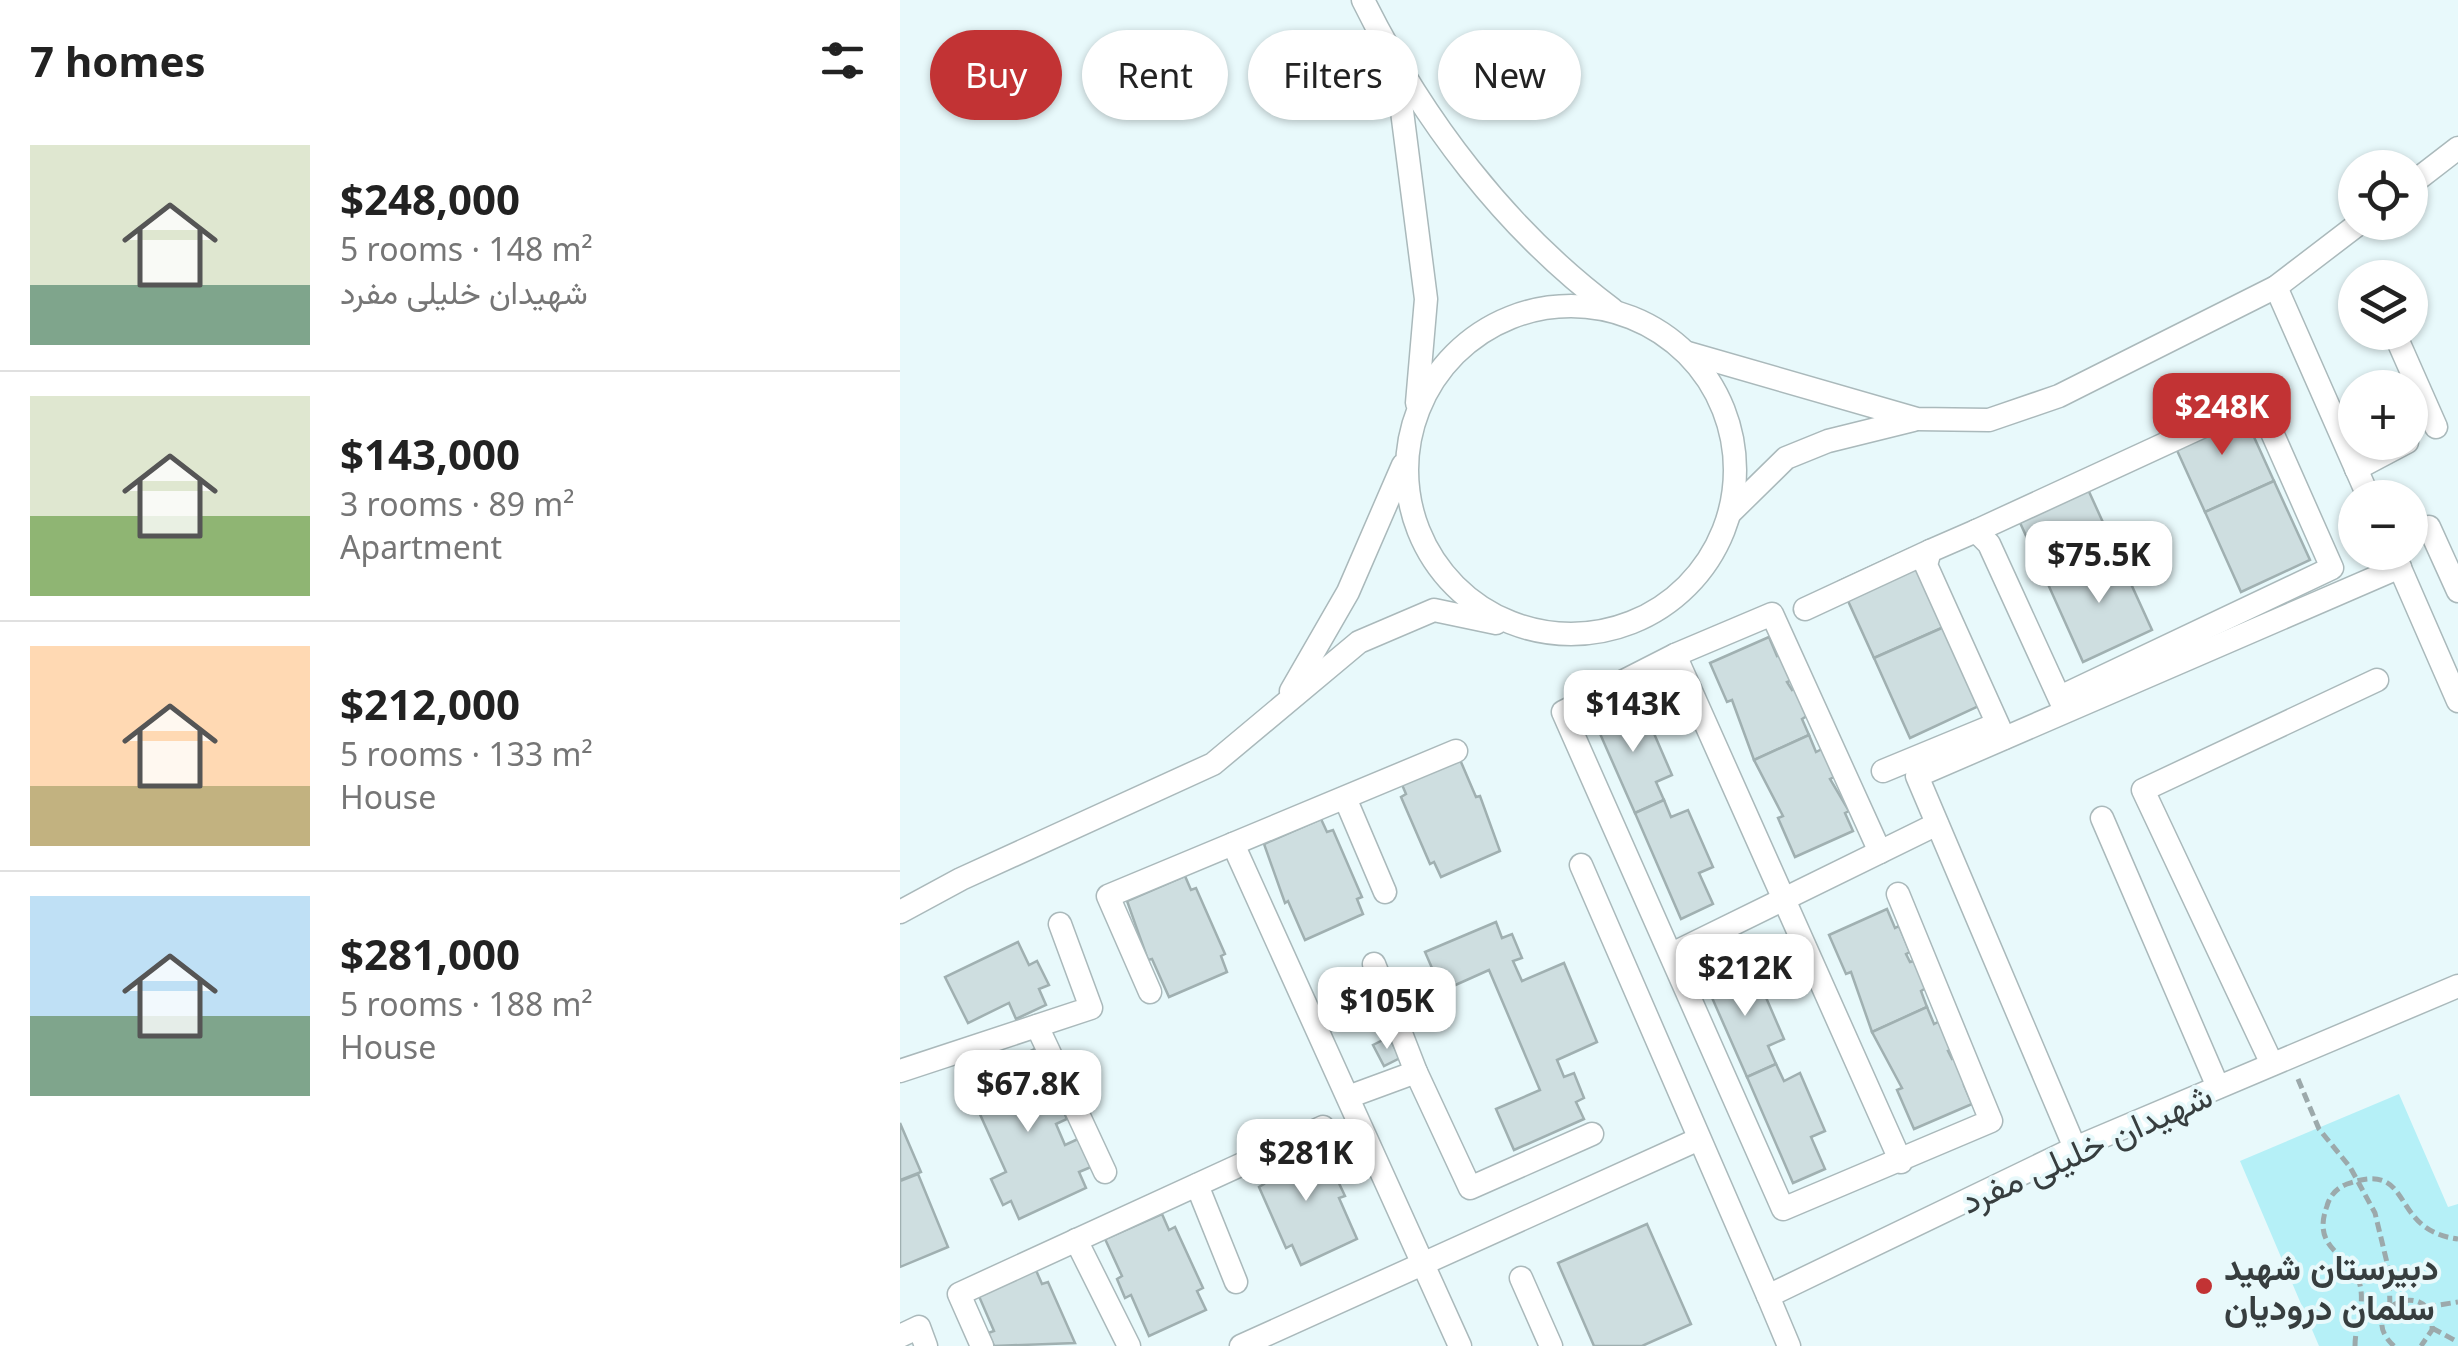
<!DOCTYPE html>
<meta charset="utf-8">
<style>
:root{--surface:#fff;--page:#f2f2f2;--text:#222;--muted:#767676;--line:#e0e0e0;--accent:#c23334}
body{margin:0;font-family:"Noto Sans",Vazirmatn,sans-serif;background:var(--page);color:var(--text);height:100vh;display:flex;flex-direction:column;font-size:38px;white-space:nowrap}
*{box-sizing:border-box;margin:0}
p{font-size:32px;color:var(--muted)}
.icon{flex:none;width:55px;height:55px;fill:none;stroke:currentColor;stroke-width:2;stroke-linecap:round;stroke-linejoin:round}
.map{position:relative;flex:1;overflow:hidden}
.sheet{display:flex;flex-direction:column;background:var(--surface);width:900px}
.sheet>*{flex:none}
.guide{position:absolute;left:30px;top:30px;width:950px;height:90px;display:flex;gap:20px}
.buttons{position:absolute;left:1438px;top:150px;display:grid;gap:20px}
.buttons a{display:grid;place-items:center;width:90px;height:90px;border-radius:50%;background:var(--surface);box-shadow:0 2px 8px #0004;font-size:50px}
.price{position:absolute;translate:-50% -85px;padding:0 22px;border-radius:20px;background:#fff;color:#222;font-size:32px;line-height:65px;filter:drop-shadow(0 2px 5px #0008)}
.price::after{content:'';position:absolute;left:50%;top:60px;width:30px;height:22px;margin-left:-15px;background:inherit;clip-path:polygon(0 0,100% 0,50% 100%)}
.price.current{background:var(--accent);color:#fff}
ul{padding:0;list-style:none}
li{display:flex;align-items:center;gap:30px;height:250px;padding:0 30px}
li+li{border-top:2px solid var(--line)}
li span{display:grid;place-items:center;flex:none;width:280px;height:200px;border-radius:0px;color:#555}
li>.icon{margin-inline-start:auto}
span .icon{width:120px;height:120px;fill:#fffc;stroke-width:1}
li b{font-size:42px}
h2{display:flex;justify-content:space-between;align-items:center;height:120px;padding:0 30px;font-size:42px}
.pill{padding:0 35px;border-radius:45px;background:var(--surface);box-shadow:0 2px 8px #0004;font-size:35px;line-height:90px}
.pill.current{background:var(--accent);color:#fff}
main{display:flex;flex:1;min-height:0}
.map>svg:first-child{display:block}
</style>
<main>
<section class="sheet">
<h2>7 homes<svg class="icon" aria-label="filters" viewBox="0 0 24 24"><path d="M4 7h16M4 17h16"/><circle cx="9" cy="7" r="2"/><circle cx="15" cy="17" r="2"/></svg></h2>
<ul>
<li><span style="background:linear-gradient(#dfe7d0 70%,#7fa58c 0)"><svg class="icon" aria-label="home" viewBox="0 0 24 24"><path d="M3 11l9-7 9 7M6 9v11h12V9"/></svg></span><div><b>$248,000</b><p>5 rooms · 148 m²</p><p>شهیدان خلیلی مفرد</p></div></li>
<li><span style="background:linear-gradient(#dfe7d0 60%,#8fb573 0)"><svg class="icon" aria-label="home" viewBox="0 0 24 24"><path d="M3 11l9-7 9 7M6 9v11h12V9"/></svg></span><div><b>$143,000</b><p>3 rooms · 89 m²</p><p>Apartment</p></div></li>
<li><span style="background:linear-gradient(#ffd9b3 70%,#c2b280 0)"><svg class="icon" aria-label="home" viewBox="0 0 24 24"><path d="M3 11l9-7 9 7M6 9v11h12V9"/></svg></span><div><b>$212,000</b><p>5 rooms · 133 m²</p><p>House</p></div></li>
<li><span style="background:linear-gradient(#bfe0f5 60%,#7fa58c 0)"><svg class="icon" aria-label="home" viewBox="0 0 24 24"><path d="M3 11l9-7 9 7M6 9v11h12V9"/></svg></span><div><b>$281,000</b><p>5 rooms · 188 m²</p><p>House</p></div></li>
</ul>
</section>
<div class="map">
<svg width="1558" height="1346" viewBox="0 0 1558 1346">
<rect width="100%" height="100%" fill="#e8f9fb"/>
<path fill="#b5f0f7" d="M 1499,1094 L 1548,1207 L 1558,1204 L 1558,1346 L 1419,1346 L 1340,1161 Z"/>
<g fill="#cedee0" stroke="#a0b0b1" stroke-width="2.5">
<path d="M 1339,404 L 1374,481 L 1305,512 L 1270,435 Z"/>
<path d="M 1181,474 L 1216,551 L 1147,582 L 1112,505 Z"/>
<path d="M 1374,481 L 1410,560 L 1341,592 L 1305,512 Z"/>
<path d="M 1009,549 L 1044,627 L 974,658 L 939,581 Z"/>
<path d="M 1216,551 L 1252,630 L 1183,662 L 1147,582 Z"/>
<path d="M 1044,627 L 1079,706 L 1010,738 L 974,658 Z"/>
<path d="M 869,637 L 877,656 L 881,654 L 892,680 L 887,682 L 892,690 L 895,688 L 907,716 L 902,719 L 909,735 L 854,760 L 832,700 L 827,702 L 810,663 Z"/>
<path d="M 717,699 L 731,730 L 749,722 L 772,775 L 756,782 L 764,800 L 735,813 L 690,711 Z"/>
<path d="M 909,735 L 916,752 L 922,749 L 934,777 L 930,779 L 949,811 L 945,813 L 953,831 L 895,857 L 878,818 L 883,816 L 854,760 Z"/>
<path d="M 558,755 L 576,797 L 580,796 L 600,851 L 541,877 L 534,862 L 530,864 L 501,797 L 506,794 L 500,780 Z"/>
<path d="M 764,800 L 771,817 L 788,810 L 813,867 L 799,873 L 813,904 L 781,919 L 735,813 Z"/>
<path d="M 421,819 L 427,832 L 433,830 L 462,897 L 457,899 L 463,914 L 405,940 L 388,901 L 385,903 L 364,844 Z"/>
<path d="M 285,876 L 291,890 L 296,888 L 325,954 L 321,956 L 327,972 L 269,997 L 252,959 L 248,960 L 227,901 Z"/>
<path d="M 987,909 L 995,928 L 999,926 L 1010,952 L 1006,954 L 1010,962 L 1014,961 L 1026,988 L 1021,991 L 1027,1007 L 972,1032 L 951,972 L 946,974 L 929,935 Z"/>
<path d="M 596,922 L 602,938 L 612,934 L 622,958 L 613,961 L 622,981 L 664,963 L 697,1042 L 657,1060 L 664,1077 L 674,1073 L 684,1098 L 676,1102 L 684,1119 L 614,1150 L 596,1109 L 640,1090 L 589,970 L 542,991 L 525,952 Z"/>
<path d="M 118,942 L 129,965 L 137,961 L 149,985 L 139,989 L 146,1005 L 116,1019 L 109,1003 L 68,1023 L 45,977 Z"/>
<path d="M 829,963 L 843,994 L 861,986 L 884,1039 L 868,1046 L 876,1064 L 847,1077 L 802,975 Z"/>
<path d="M 1027,1007 L 1034,1024 L 1040,1021 L 1053,1049 L 1048,1051 L 1052,1059 L 1057,1057 L 1068,1083 L 1064,1085 L 1072,1104 L 1014,1129 L 997,1090 L 1002,1088 L 972,1032 Z"/>
<path d="M 489,1037 L 500,1058 L 484,1066 L 473,1045 Z"/>
<path d="M 135,1049 L 167,1119 L 156,1124 L 165,1145 L 178,1139 L 191,1167 L 179,1172 L 186,1188 L 119,1219 L 111,1201 L 103,1205 L 91,1179 L 106,1172 L 65,1081 Z"/>
<path d="M 876,1064 L 884,1081 L 900,1073 L 925,1131 L 911,1137 L 925,1169 L 893,1183 L 847,1077 Z"/>
<path d="M 0,1123 L 21,1172 L 0,1180 Z"/>
<path d="M 414,1142 L 430,1179 L 436,1177 L 445,1196 L 439,1198 L 457,1239 L 401,1265 L 392,1245 L 386,1248 L 359,1187 L 364,1184 L 357,1168 Z"/>
<path d="M 18,1174 L 48,1247 L 0,1267 L 0,1181 Z"/>
<path d="M 262,1214 L 269,1230 L 275,1227 L 303,1288 L 297,1291 L 306,1310 L 249,1336 L 231,1295 L 225,1298 L 217,1279 L 222,1276 L 205,1239 Z"/>
<path d="M 747,1224 L 791,1324 L 742,1346 L 694,1346 L 658,1263 Z"/>
<path d="M 135,1268 L 142,1284 L 148,1282 L 175,1343 L 94,1346 L 88,1333 L 94,1331 L 78,1294 Z"/>
</g>
<g fill="none" stroke-linecap="round" stroke-linejoin="round">
<g stroke="#aab9bb" stroke-width="25">
<g id="street">
<path d="M 463,0 C 522,119 605,229 712,309"/>
<path d="M 497,72 L 526,299 L 517,403"/>
<path d="M 1510,185 L 1558,148"/>
<path d="M 1376,287 L 1469,498"/>
<circle cx="671" cy="470" r="164"/>
<path d="M 1494,332 L 1536,427"/>
<path d="M 788,353 L 1017,419 L 1089,420 L 1159,396 L 1376,287 L 1461,222"/>
<path d="M 1456,469 L 1507,442"/>
<path d="M 830,513 L 886,458 L 928,441 L 1013,420"/>
<path d="M 1529,527 L 1558,591"/>
<path d="M 1076,531 L 1358,401 L 1432,568 L 1160,697"/>
<path d="M 1493,552 L 1558,701"/>
<path d="M 905,609 L 1030,551"/>
<path d="M 775,655 L 1001,1162"/>
<path d="M 391,691 L 448,592 L 503,465"/>
<path d="M 1104,738 L 1026,565 L 1030,551 L 1076,531 L 1089,544 L 1164,708"/>
<path d="M 983,771 L 1097,724"/>
<path d="M 445,798 L 485,892"/>
<path d="M 1202,818 L 1318,1087"/>
<path d="M 333,844 L 560,1346"/>
<path d="M 980,852 L 872,614 L 775,655 L 663,712 L 883,1209 L 1091,1121 L 998,894"/>
<path d="M 681,865 L 868,1296"/>
<path d="M 0,912 L 61,879 L 313,764 L 459,642 L 534,610 L 596,623"/>
<path d="M 772,954 L 1037,824"/>
<path d="M 474,964 L 516,1072 L 570,1188 L 692,1134"/>
<path d="M 250,992 L 208,896 L 556,751"/>
<path d="M 137,1026 L 205,1172"/>
<path d="M 1372,1064 L 1243,790 L 1477,680"/>
<path d="M 0,1071 L 191,1008 L 160,924"/>
<path d="M 448,1097 L 516,1072"/>
<path d="M 1175,1148 L 1017,776 L 1500,567"/>
<path d="M 297,1185 L 336,1282"/>
<path d="M 176,1240 L 229,1346"/>
<path d="M 621,1278 L 651,1346"/>
<path d="M 0,1336 L 19,1327 L 26,1346"/>
<path d="M 82,1346 L 59,1294 L 423,1127"/>
<path d="M 341,1346 L 799,1139"/>
<path d="M 889,1346 L 868,1296 L 1175,1148 L 1558,986"/>
</g>
</g>
<g stroke="#9ca9ab" stroke-width="5" stroke-dasharray="10 5" stroke-linecap="butt">
<path d="M 1398,1079 L 1419,1129 L 1450,1167 L 1475,1213 L 1489,1271 L 1490,1307"/>
<path d="M 1526,1307 L 1558,1302"/>
<path d="M 1532,1328 L 1558,1342"/>
<path d="M 1455,1346 C 1455,1325 1465,1306 1460,1285 C 1453,1253 1410,1252 1427,1206 C 1430,1195 1437,1188 1447,1184 C 1516,1159 1487,1230 1558,1239"/>
<path d="M 1494,1346 C 1451,1307 1536,1274 1532,1330 L 1521,1346"/>
</g>
<use href="#street" stroke="#fff" stroke-width="22"/>
</g>
<circle fill="#c23334" stroke="#e8f9fb" stroke-width="4" cx="1304" cy="1286" r="10"/>
<g text-anchor="middle" dominant-baseline="central" stroke-width="8" stroke-linejoin="round" paint-order="stroke">
<g font-size="35" fill="#373e3f" stroke="#e8f9fb">
<text transform="translate(1186 1147) rotate(-24)">شهیدان خلیلی مفرد</text>
</g>
<g font-size="35" font-weight="bold" fill="#373e3f" stroke="#e8f9fb" text-anchor="start">
<text x="1324" y="1266">دبیرستان شهید<tspan x="1324" dy="40">سلمان درودیان</tspan></text>
</g>
</g>
</svg>
<div class="buttons">
<a><svg class="icon" aria-label="locate" viewBox="0 0 24 24"><circle cx="12" cy="12" r="6"/><path d="M12 2v4M12 18v4M2 12h4M18 12h4"/></svg></a>
<a><svg class="icon" aria-label="layers" viewBox="0 0 24 24"><path d="M12 4l9 5-9 5-9-5zM3 14l9 5 9-5"/></svg></a>
<a>+</a>
<a>−</a>
</div>
<b class="price current" style="left:1322px;top:458px">$248K</b>
<b class="price" style="left:1199px;top:606px">$75.5K</b>
<b class="price" style="left:733px;top:755px">$143K</b>
<b class="price" style="left:845px;top:1019px">$212K</b>
<b class="price" style="left:487px;top:1052px">$105K</b>
<b class="price" style="left:128px;top:1135px">$67.8K</b>
<b class="price" style="left:406px;top:1204px">$281K</b>
<div class="guide">
<a class="pill current">Buy</a>
<a class="pill">Rent</a>
<a class="pill">Filters</a>
<a class="pill">New</a>
</div>
</div>
</main>
